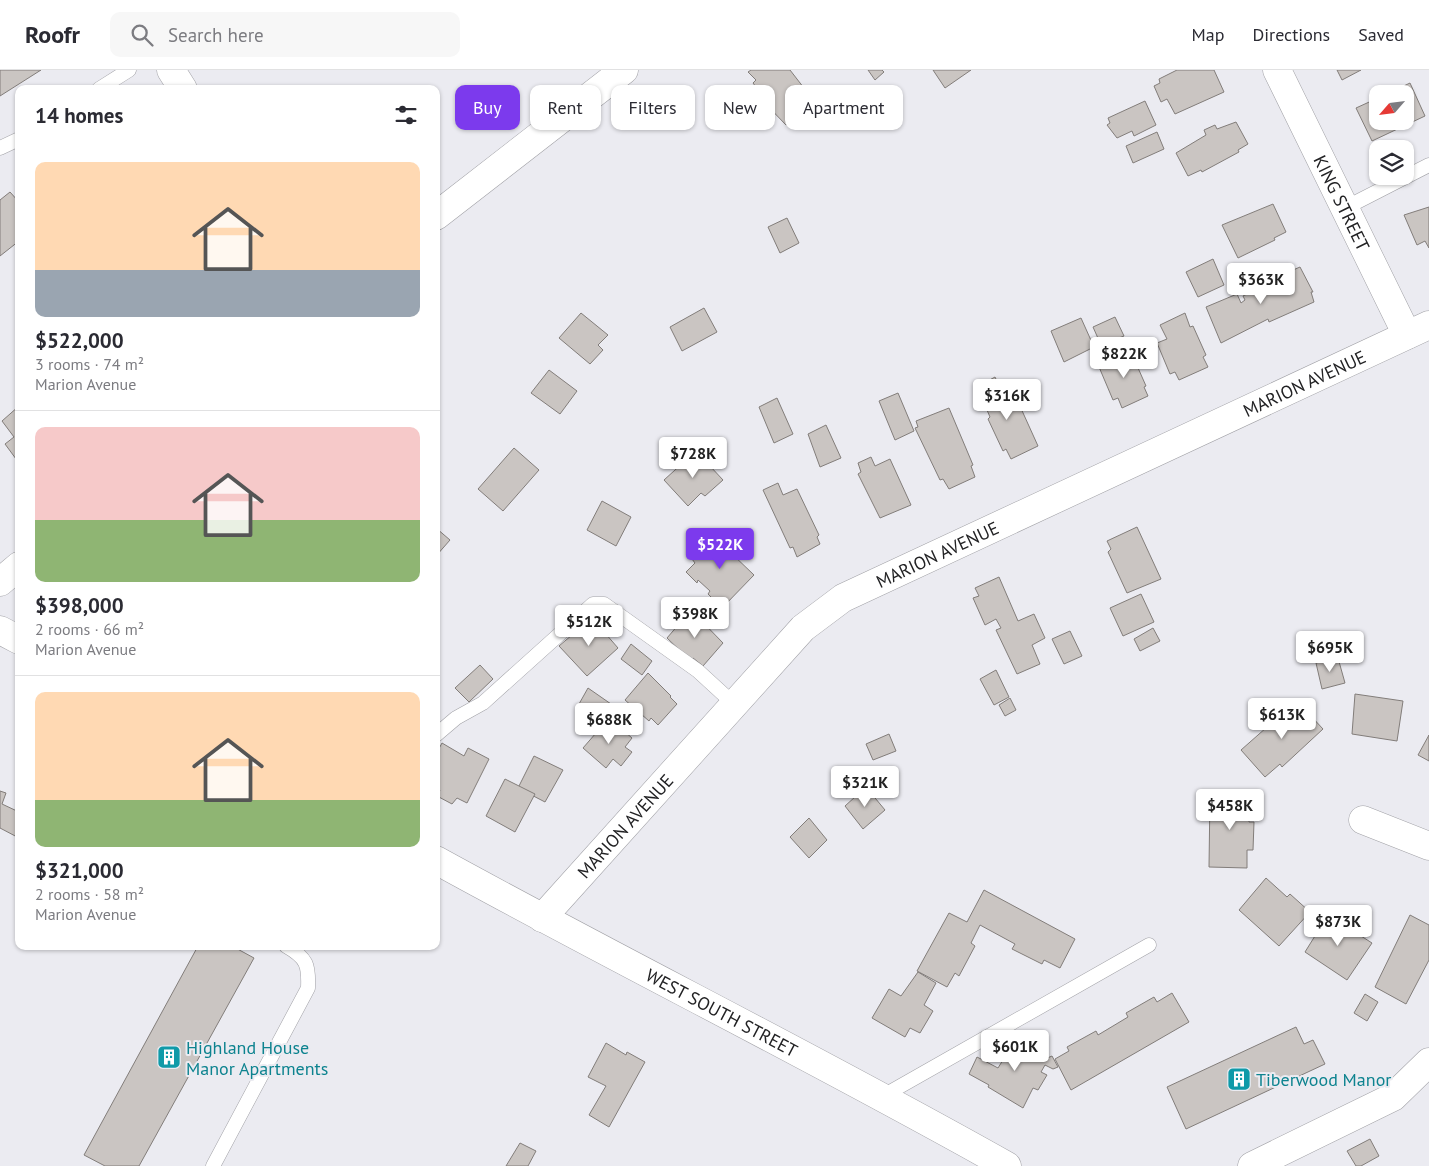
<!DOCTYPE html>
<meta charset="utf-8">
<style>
:root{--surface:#fff;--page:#f7f7f7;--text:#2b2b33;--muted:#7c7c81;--line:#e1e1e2;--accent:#7c3aed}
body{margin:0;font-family:"PT Sans",sans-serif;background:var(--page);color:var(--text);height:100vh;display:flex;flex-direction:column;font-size:19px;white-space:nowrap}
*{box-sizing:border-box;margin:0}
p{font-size:16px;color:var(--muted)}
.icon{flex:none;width:28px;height:28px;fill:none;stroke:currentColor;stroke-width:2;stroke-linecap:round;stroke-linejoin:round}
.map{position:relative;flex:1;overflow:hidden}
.side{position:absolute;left:15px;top:15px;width:425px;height:865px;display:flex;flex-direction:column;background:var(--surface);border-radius:10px;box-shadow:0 1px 4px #0004}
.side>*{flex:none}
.banner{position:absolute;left:455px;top:15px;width:475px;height:45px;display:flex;gap:10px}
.needle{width:32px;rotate:242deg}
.buttons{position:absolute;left:1369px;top:15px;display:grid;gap:10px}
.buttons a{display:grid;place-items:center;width:45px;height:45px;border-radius:10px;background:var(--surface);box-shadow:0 1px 4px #0004;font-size:25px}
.price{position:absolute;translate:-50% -42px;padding:0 11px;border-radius:5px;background:#fff;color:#222;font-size:16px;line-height:32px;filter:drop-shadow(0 1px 2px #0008)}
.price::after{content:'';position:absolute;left:50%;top:30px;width:15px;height:11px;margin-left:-8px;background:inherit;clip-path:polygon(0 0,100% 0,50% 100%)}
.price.active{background:var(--accent);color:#fff}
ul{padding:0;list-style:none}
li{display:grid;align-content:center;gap:10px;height:265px;padding:0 20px}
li+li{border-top:1px solid var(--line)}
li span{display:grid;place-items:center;height:155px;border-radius:10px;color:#555}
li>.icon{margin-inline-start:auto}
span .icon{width:90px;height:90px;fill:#fffc;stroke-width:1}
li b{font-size:21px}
h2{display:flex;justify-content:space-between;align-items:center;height:60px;padding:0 20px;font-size:21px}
.chip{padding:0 18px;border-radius:10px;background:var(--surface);box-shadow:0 1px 4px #0004;font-size:18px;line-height:45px}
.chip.active{background:var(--accent);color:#fff}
header{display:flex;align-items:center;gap:30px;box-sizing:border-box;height:70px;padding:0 25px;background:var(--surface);border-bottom:1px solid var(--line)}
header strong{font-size:24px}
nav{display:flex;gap:28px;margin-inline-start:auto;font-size:18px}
.search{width:350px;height:45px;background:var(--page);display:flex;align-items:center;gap:12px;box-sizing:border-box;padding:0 18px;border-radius:10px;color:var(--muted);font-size:19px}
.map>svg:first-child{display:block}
</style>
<header>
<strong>Roofr</strong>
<div class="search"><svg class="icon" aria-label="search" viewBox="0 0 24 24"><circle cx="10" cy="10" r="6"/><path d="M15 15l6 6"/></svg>Search here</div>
<nav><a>Map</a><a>Directions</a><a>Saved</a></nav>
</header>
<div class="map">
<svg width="1429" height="1096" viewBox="0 0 1429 1096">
<rect width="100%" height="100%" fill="#ebebf1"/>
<g fill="#cac5c2" stroke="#827d7a">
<path d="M 0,0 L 41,0 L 0,26 Z"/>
<path d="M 751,0 L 790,0 L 814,31 L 786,55 L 759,27 L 762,25 L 753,13 L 756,10 L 748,2 Z"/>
<path d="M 868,0 L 882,0 L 884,2 L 875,10 Z"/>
<path d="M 933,0 L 971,0 L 945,18 Z"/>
<path d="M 1177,0 L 1214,0 L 1224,22 L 1175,44 L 1167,29 L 1161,32 L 1154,16 L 1160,13 L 1159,9 Z"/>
<path d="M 1337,0 L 1361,0 L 1342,10 Z"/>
<path d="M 1410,13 L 1425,46 L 1372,71 L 1356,38 L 1378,28 L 1378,51 L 1405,51 L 1405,24 L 1387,24 Z"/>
<path d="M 1145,31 L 1156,55 L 1134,66 L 1132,61 L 1117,68 L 1107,55 L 1110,53 L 1108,48 Z"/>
<path d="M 1236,52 L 1248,74 L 1238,80 L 1239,82 L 1202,102 L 1201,100 L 1188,106 L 1176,83 L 1206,65 L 1204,60 L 1215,55 L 1217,59 Z"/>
<path d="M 1157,62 L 1164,79 L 1133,93 L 1126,76 Z"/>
<path d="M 10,122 L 19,132 L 19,171 L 0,186 L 0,130 Z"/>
<path d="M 1273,134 L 1286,162 L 1274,168 L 1275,170 L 1238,188 L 1222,155 Z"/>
<path d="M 1429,137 L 1429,178 L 1425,171 L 1417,175 L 1404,145 Z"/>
<path d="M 787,148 L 799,173 L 780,183 L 768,157 Z"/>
<path d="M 1213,189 L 1224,215 L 1198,227 L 1186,202 Z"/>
<path d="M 1300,197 L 1313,222 L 1311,222 L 1314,232 L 1269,252 L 1268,249 L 1221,273 L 1206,237 L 1237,224 L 1241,233 L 1245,230 L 1243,226 L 1255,220 L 1254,217 Z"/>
<path d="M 704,238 L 717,262 L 682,281 L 670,257 Z"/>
<path d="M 581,243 L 608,265 L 598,275 L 603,280 L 590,294 L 559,268 Z"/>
<path d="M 1185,243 L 1190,257 L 1193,256 L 1206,285 L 1203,287 L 1208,297 L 1179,310 L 1175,302 L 1170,304 L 1157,273 L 1167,269 L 1160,255 Z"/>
<path d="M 1115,247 L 1124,266 L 1101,275 L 1093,257 Z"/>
<path d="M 1081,248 L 1094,277 L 1064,292 L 1051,261 Z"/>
<path d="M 1131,282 L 1146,316 L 1144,317 L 1148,326 L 1122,338 L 1118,328 L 1113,330 L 1099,297 L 1105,294 L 1102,288 L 1115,283 L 1117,288 Z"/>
<path d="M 549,300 L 577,321 L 560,344 L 531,323 Z"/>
<path d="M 995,307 L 1010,339 L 1019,334 L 1038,376 L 1011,389 L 1006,379 L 1003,381 L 988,349 L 990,347 L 977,317 Z"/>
<path d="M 898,323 L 914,361 L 895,370 L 879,331 Z"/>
<path d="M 777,328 L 793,364 L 774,373 L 759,337 Z"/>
<path d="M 19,336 L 19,393 L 5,374 L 14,367 L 2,351 Z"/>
<path d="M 949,338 L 973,395 L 971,396 L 975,407 L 949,419 L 943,409 L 940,410 L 915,358 L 918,357 L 916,351 Z"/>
<path d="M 826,355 L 841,388 L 820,397 L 808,364 Z"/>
<path d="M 514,378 L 539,400 L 503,441 L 478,419 Z"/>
<path d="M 696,381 L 723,410 L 705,426 L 701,423 L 688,436 L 664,410 Z"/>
<path d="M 871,387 L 875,396 L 890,389 L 911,435 L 880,448 L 858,404 L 861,402 L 858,393 Z"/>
<path d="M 778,413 L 783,425 L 797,419 L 819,465 L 817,467 L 820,474 L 797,487 L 793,477 L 790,478 L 763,420 Z"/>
<path d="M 602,431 L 631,447 L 616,476 L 587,460 Z"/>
<path d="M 1137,457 L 1161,509 L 1127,523 L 1108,482 L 1111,479 L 1107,471 Z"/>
<path d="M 436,458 L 450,470 L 436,486 Z"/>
<path d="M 718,461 L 736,477 L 730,482 L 754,505 L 722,538 L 708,524 L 710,521 L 698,510 L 697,513 L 686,502 L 695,493 L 692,489 Z"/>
<path d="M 999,507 L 1018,551 L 1034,544 L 1045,568 L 1032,575 L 1040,594 L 1017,604 L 996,560 L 1001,558 L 996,549 L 985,555 L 973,528 L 979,526 L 975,518 Z"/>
<path d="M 1141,524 L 1154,552 L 1123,566 L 1110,538 Z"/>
<path d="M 691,540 L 723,573 L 703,596 L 693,588 L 691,591 L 667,568 Z"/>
<path d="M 592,548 L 618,578 L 587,606 L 559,576 Z"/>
<path d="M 1153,558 L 1160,571 L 1140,581 L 1134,569 Z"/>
<path d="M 1070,561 L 1082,586 L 1064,594 L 1052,569 Z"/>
<path d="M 631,574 L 652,591 L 642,605 L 621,589 Z"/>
<path d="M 1338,588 L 1345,613 L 1322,619 L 1316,593 Z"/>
<path d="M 480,595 L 493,609 L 469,632 L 455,618 Z"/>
<path d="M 996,600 L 1009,627 L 994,635 L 980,609 Z"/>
<path d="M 648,603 L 671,626 L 670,627 L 677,634 L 658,655 L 651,648 L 649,651 L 625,630 Z"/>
<path d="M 588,618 L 611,634 L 601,648 L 579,634 Z"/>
<path d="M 1355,624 L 1403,631 L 1397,671 L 1352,664 Z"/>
<path d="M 1010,628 L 1016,640 L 1005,646 L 999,635 Z"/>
<path d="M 1297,631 L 1323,659 L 1282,697 L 1280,694 L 1265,707 L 1241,680 L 1275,650 L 1277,653 Z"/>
<path d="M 609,648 L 632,668 L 625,677 L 632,682 L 621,696 L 613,689 L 606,698 L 583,678 Z"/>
<path d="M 889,664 L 896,681 L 873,690 L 866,674 Z"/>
<path d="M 1429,665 L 1429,691 L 1418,685 Z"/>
<path d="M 442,673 L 464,686 L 468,678 L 489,689 L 467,733 L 457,728 L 452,734 L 437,726 L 440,720 L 436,719 L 436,684 Z"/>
<path d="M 534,686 L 563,700 L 545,732 L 518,718 Z"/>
<path d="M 505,709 L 535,724 L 515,762 L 486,746 Z"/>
<path d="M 866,717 L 885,740 L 863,759 L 845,736 Z"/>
<path d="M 0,721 L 6,723 L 2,734 L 19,742 L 19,768 L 0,758 Z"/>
<path d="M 1210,724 L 1249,725 L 1249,752 L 1254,752 L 1253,780 L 1247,780 L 1247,798 L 1209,797 Z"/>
<path d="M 809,748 L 827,770 L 809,788 L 790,767 Z"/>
<path d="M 1266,808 L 1287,827 L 1290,824 L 1310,842 L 1279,876 L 1239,840 Z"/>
<path d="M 984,820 L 1075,869 L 1060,898 L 1044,890 L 1042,894 L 1012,879 L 1015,874 L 980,855 L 971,873 L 975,876 L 959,906 L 955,903 L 947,917 L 917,901 L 949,843 L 967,852 Z"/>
<path d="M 1328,845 L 1372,873 L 1347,910 L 1305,882 Z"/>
<path d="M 1410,845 L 1429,855 L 1429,890 L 1406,934 L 1375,917 Z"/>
<path d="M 198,876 L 232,876 L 254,888 L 139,1096 L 105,1096 L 84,1085 Z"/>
<path d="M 918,902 L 936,913 L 924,935 L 933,941 L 920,963 L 910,958 L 905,967 L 872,948 L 889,919 L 901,926 Z"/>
<path d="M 1172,923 L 1189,952 L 1071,1020 L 1055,989 L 1069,981 L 1067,977 L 1096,961 L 1098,965 L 1128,947 L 1126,943 L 1154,927 L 1157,932 Z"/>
<path d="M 1365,924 L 1378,932 L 1367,951 L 1354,943 Z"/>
<path d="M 1296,957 L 1304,974 L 1313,970 L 1325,994 L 1186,1059 L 1167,1017 Z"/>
<path d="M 1019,964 L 1037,974 L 1032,983 L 1045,989 L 1052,986 L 1058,997 L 1053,999 L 1045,995 L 1041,1002 L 1047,1005 L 1038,1020 L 1033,1018 L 1023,1038 L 988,1017 L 989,1015 L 969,1004 L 977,987 L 998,998 Z"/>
<path d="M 606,973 L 626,985 L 627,982 L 645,992 L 609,1057 L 589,1045 L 606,1016 L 588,1007 Z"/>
<path d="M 1370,1069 L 1379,1086 L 1361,1096 L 1356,1096 L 1347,1081 Z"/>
<path d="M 520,1073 L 536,1081 L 528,1096 L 506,1096 Z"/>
</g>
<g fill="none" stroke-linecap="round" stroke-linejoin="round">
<g stroke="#a1a1a6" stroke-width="15">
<g id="service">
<path d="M 99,19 L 129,0"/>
<path d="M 0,78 L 19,69"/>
<path d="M 1345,138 L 1429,95"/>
<path d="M 436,665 L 456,648 L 483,633 L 593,534 L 604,534 L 698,601 L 734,634"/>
<path d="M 883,1026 L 1149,875"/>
<path d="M 213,1096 L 308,918 C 309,895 307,888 286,876"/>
</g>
</g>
<g stroke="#a1a1a6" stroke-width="29">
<g id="minor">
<path d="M 171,0 L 183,19"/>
<path id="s1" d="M 1277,0 L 1407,265"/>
<path d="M 0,560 L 19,570"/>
<path d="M 1363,750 L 1429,776"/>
<path id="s2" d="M 436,790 C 625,894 819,990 1007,1096"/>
<path id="s3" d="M 542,848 L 803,558 L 843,528 L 1429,255"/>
<path d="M 1252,1096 L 1393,1027 L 1429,992"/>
</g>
</g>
<g stroke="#a1a1a6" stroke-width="29">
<g id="tertiary">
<path d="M 436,146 L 624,0"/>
<path d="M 0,512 L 19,496"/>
</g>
</g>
<use href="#service" stroke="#fff" stroke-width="14"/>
<use href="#minor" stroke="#fff" stroke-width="28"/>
<use href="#tertiary" stroke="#fff" stroke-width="28"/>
</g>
<defs>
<g id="building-square" transform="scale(1.25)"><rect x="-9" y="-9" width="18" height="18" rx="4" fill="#0f9aa8" stroke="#ebebf1"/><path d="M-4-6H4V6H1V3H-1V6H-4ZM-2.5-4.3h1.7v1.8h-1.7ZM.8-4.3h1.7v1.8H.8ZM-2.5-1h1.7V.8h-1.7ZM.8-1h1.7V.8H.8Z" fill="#fff"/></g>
</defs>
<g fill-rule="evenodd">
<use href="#building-square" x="169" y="987"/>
<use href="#building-square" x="1239" y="1009"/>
</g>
<g text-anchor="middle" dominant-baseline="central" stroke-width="4" stroke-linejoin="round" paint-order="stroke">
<g font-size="18" fill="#222224" stroke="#ebebf1">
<text stroke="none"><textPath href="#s1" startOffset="148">KING STREET</textPath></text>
<text stroke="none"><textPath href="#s3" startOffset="949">MARION AVENUE</textPath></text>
<text stroke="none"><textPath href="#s3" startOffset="544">MARION AVENUE</textPath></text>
<text stroke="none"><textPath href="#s3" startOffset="124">MARION AVENUE</textPath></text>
<text stroke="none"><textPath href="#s2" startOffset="324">WEST SOUTH STREET</textPath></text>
</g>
<g font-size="18" fill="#0d838f" stroke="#ebebf1" text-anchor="start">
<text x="186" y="977">Highland House<tspan x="186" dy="21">Manor Apartments</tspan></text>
<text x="1256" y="1009">Tiberwood Manor</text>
</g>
</g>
</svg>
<div class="buttons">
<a><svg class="needle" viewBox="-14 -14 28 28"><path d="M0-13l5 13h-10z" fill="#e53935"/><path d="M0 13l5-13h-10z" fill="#7c7c81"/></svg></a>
<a><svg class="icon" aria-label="layers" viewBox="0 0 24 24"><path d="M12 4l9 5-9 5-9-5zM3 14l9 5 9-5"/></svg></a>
</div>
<b class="price" style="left:1261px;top:235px">$363K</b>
<b class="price" style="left:1124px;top:309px">$822K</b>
<b class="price" style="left:1007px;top:351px">$316K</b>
<b class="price" style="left:693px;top:409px">$728K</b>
<b class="price active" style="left:720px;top:500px">$522K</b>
<b class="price" style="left:695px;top:569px">$398K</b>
<b class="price" style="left:589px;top:577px">$512K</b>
<b class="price" style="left:1330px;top:603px">$695K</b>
<b class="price" style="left:1282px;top:670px">$613K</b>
<b class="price" style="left:609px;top:675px">$688K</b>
<b class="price" style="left:865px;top:738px">$321K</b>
<b class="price" style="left:1230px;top:761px">$458K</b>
<b class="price" style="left:1338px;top:877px">$873K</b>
<b class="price" style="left:1015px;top:1002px">$601K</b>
<div class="banner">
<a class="chip active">Buy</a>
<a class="chip">Rent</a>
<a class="chip">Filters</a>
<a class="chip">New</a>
<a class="chip">Apartment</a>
</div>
<section class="side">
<h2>14 homes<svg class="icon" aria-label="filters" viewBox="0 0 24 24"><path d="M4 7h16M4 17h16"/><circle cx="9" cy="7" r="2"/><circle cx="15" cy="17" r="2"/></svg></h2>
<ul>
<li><span style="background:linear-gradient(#ffd9b3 70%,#9aa5b1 0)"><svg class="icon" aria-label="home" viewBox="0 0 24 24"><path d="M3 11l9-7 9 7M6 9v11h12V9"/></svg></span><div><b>$522,000</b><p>3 rooms · 74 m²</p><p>Marion Avenue</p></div></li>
<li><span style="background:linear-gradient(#f6c9c9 60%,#8fb573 0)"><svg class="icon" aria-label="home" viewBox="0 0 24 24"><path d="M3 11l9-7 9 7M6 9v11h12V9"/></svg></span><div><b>$398,000</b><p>2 rooms · 66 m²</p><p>Marion Avenue</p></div></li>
<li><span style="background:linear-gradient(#ffd9b3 70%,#8fb573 0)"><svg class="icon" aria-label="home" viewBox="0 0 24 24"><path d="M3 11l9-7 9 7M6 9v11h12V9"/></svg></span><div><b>$321,000</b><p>2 rooms · 58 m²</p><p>Marion Avenue</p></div></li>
</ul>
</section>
</div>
